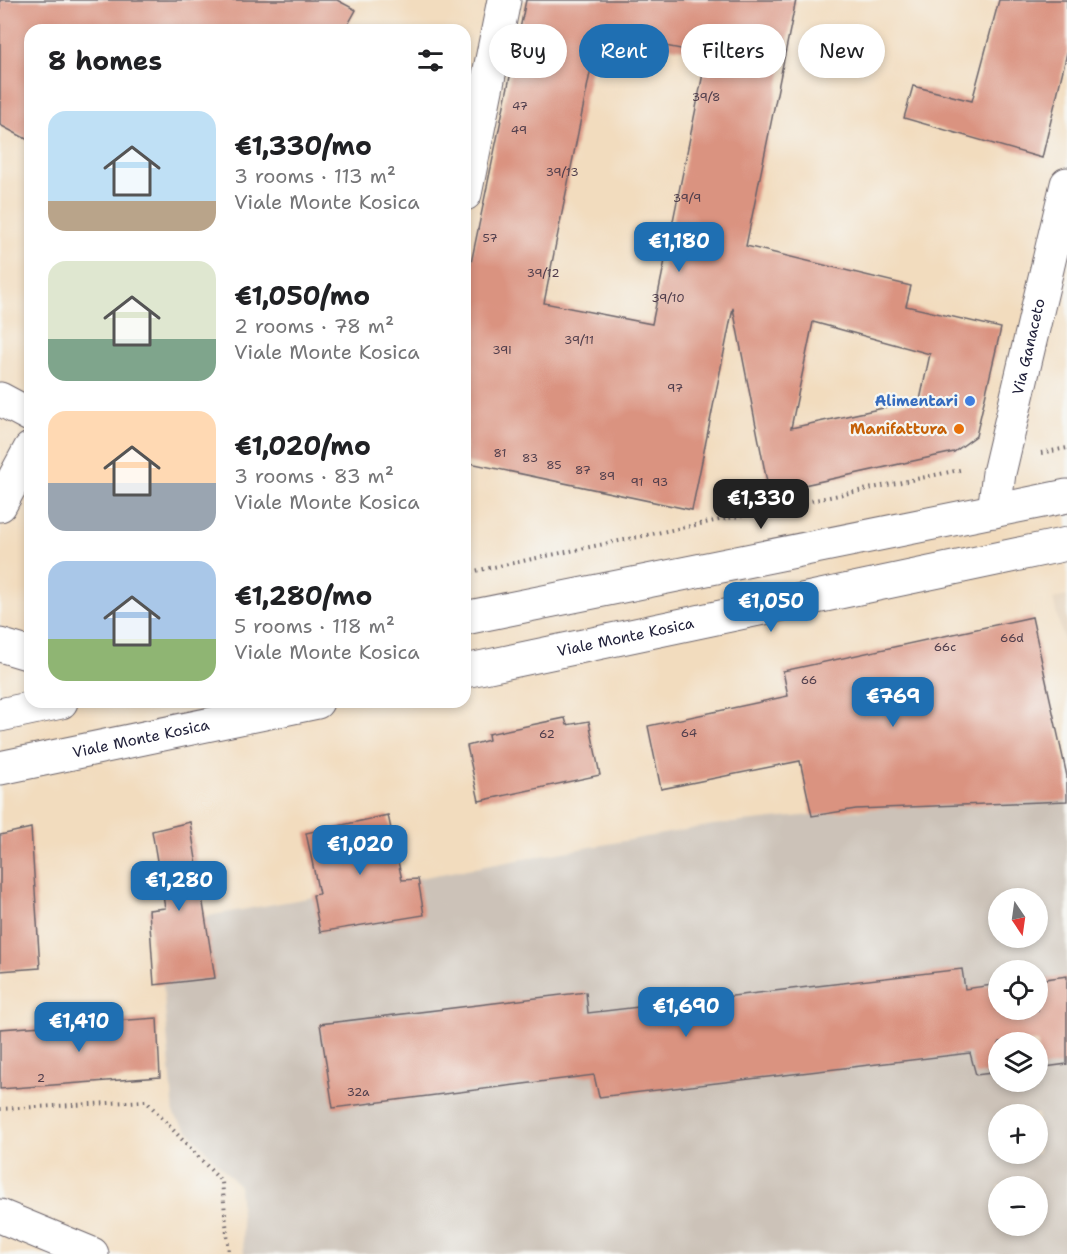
<!DOCTYPE html>
<meta charset="utf-8">
<style>
:root{--surface:#fff;--page:#f2f2f2;--text:#202124;--muted:#757577;--accent:#1f6fb2}
body{margin:0;font-family:"Shantell Sans",sans-serif;background:var(--page);color:var(--text);height:100vh;display:flex;flex-direction:column;font-size:22px;white-space:nowrap}
*{box-sizing:border-box;margin:0}
p{font-size:20px;color:var(--muted)}
.icon{flex:none;width:33px;height:33px;fill:none;stroke:currentColor;stroke-width:2;stroke-linecap:round;stroke-linejoin:round}
.map{position:relative;flex:1;overflow:hidden}
.drawer{position:absolute;left:24px;top:24px;width:447px;height:684px;display:flex;flex-direction:column;background:var(--surface);border-radius:18px;box-shadow:0 3px 9px #0003}
.drawer>*{flex:none}
.banner{position:absolute;left:489px;top:24px;width:488px;height:54px;display:flex;gap:12px}
.needle{width:39px;rotate:167deg}
.controls{position:absolute;left:988px;top:888px;display:grid;gap:12px}
.controls a{display:grid;place-items:center;width:60px;height:60px;border-radius:50%;background:var(--surface);box-shadow:0 3px 9px #0003;font-size:30px}
.price{position:absolute;translate:-50% -51px;padding:0 14px;border-radius:12px;background:var(--accent);color:#fff;font-size:20px;line-height:39px;filter:drop-shadow(0 2px 3px #0008)}
.price::after{content:'';position:absolute;left:50%;top:36px;width:18px;height:14px;margin-left:-9px;background:inherit;clip-path:polygon(0 0,100% 0,50% 100%)}
.price.on{background:#222;color:#fff}
ul{padding:0;list-style:none}
li{display:flex;align-items:center;gap:18px;height:150px;padding:0 24px}
li span{display:grid;place-items:center;flex:none;width:168px;height:120px;border-radius:18px;color:#555}
li>.icon{margin-inline-start:auto}
span .icon{width:72px;height:72px;fill:#fffc;stroke-width:1}
li b{font-size:26px}
h2{display:flex;justify-content:space-between;align-items:center;height:72px;padding:0 24px;font-size:26px}
.pill{padding:0 21px;border-radius:27px;background:var(--surface);box-shadow:0 3px 9px #0003;font-size:21px;line-height:54px}
.pill.on{background:var(--accent);color:#fff}
.map>svg:first-child{display:block}
</style>
<div class="map">
<svg width="1067" height="1254" viewBox="0 0 1067 1254">
<rect width="100%" height="100%" fill="#f6f6f2"/>
<filter id="ink" filterUnits="userSpaceOnUse"><feTurbulence type="fractalNoise" baseFrequency=".0167" numOctaves="2"/><feDisplacementMap in="SourceGraphic" scale="12" xChannelSelector="R" yChannelSelector="G"/><feConvolveMatrix kernelMatrix="1 2 1 2 8 2 1 2 1" color-interpolation-filters="sRGB"/></filter>
<filter id="wash" filterUnits="userSpaceOnUse"><feTurbulence type="fractalNoise" baseFrequency=".008" numOctaves="4" result="noise"/><feDisplacementMap in="SourceGraphic" scale="24" xChannelSelector="R" yChannelSelector="G"/><feGaussianBlur stdDeviation="1.35" result="paint"/><feColorMatrix in="noise" values="0 0 0 0 0 0 0 0 0 0 0 0 0 0 0 0 0 1.4 0 .05"/><feComposite in="paint" operator="in"/></filter>
<g filter="url(#wash)">
<rect width="100%" height="100%" fill="#f2dcbe"/>
<path fill="#e1ccb2" d="M 1067,596 L 1067,655 L 1053,599 Z"/>
<path fill="#ccc2b8" fill-rule="evenodd" d="M 1067,801 L 1067,1254 L 244,1254 L 239,1186 L 174,1115 L 158,925 L 713,825 L 902,806 ZM 999,898 L 1038,898 L 1038,938 L 999,938 ZM 999,970 L 1038,970 L 1038,1010 L 999,1010 ZM 999,1042 L 1038,1042 L 1038,1082 L 999,1082 ZM 999,1114 L 1038,1114 L 1038,1154 L 999,1154 ZM 999,1186 L 1038,1186 L 1038,1226 L 999,1226 Z"/>
<g id="blocks">
<g fill="#da9380" fill-rule="evenodd">
<path d="M 0,0 L 337,0 L 356,10 L 345,30 L 30,30 L 30,141 L 0,125 Z"/>
<path d="M 526,0 L 796,0 L 746,246 L 911,286 L 906,306 L 1001,328 L 976,436 L 954,452 L 777,491 L 773,513 L 733,308 L 692,510 L 465,462 L 465,292 ZM 598,33 L 707,54 L 652,324 L 544,303 ZM 813,322 L 930,354 L 920,400 L 791,428 Z"/>
<path d="M 999,0 L 1067,0 L 1067,53 L 1042,158 L 904,118 L 913,86 L 972,101 Z"/>
<path d="M 1032,617 L 1067,776 L 1067,801 L 856,809 L 812,816 L 800,761 L 661,789 L 648,726 L 788,696 L 783,671 Z"/>
<path d="M 565,718 L 567,725 L 589,721 L 600,775 L 479,801 L 467,746 L 489,740 L 488,734 Z"/>
<path d="M 388,815 L 402,880 L 418,879 L 424,915 L 320,932 L 313,895 L 319,894 L 306,833 Z"/>
<path d="M 190,822 L 215,978 L 154,985 L 149,910 L 165,908 L 152,831 Z"/>
<path d="M 31,828 L 40,968 L 0,971 L 0,835 Z"/>
<path d="M 962,969 L 965,989 L 999,984 L 999,1010 L 1038,1010 L 1038,980 L 1067,976 L 1067,1064 L 1038,1068 L 1038,1042 L 999,1042 L 999,1072 L 976,1075 L 970,1053 L 599,1097 L 594,1075 L 333,1108 L 320,1024 L 586,992 L 588,1013 Z"/>
<path d="M 157,1018 L 160,1077 L 0,1089 L 0,1029 Z"/>
</g>
</g>
</g>
<g filter="url(#ink)">
<use href="#blocks" fill-opacity="0" stroke="#6b6369" stroke-width="1.5"/>
<g fill="none" stroke-linecap="round" stroke-linejoin="round">
<g stroke="#6b6369" stroke-width="35">
<g id="minor">
<path d="M 465,194 L 504,0"/>
<path d="M 0,399 L 30,415"/>
<path d="M 0,505 L 30,449"/>
<path id="s1" d="M 994,511 L 999,473 L 1067,184"/>
<path d="M 465,618 L 1067,496"/>
<path d="M 0,645 L 30,654"/>
<path id="s2" d="M 465,671 L 1067,544"/>
<path d="M 0,715 L 61,702"/>
<path id="s3" d="M 0,768 L 317,702"/>
<path d="M 0,1216 L 92,1254"/>
</g>
</g>
<g stroke="#6b6369" stroke-width="4" stroke-dasharray="1.5 4.5" stroke-linecap="butt">
<path d="M 1041,453 L 1067,448"/>
<path d="M 465,573 L 964,469"/>
<path d="M 0,1109 L 146,1101 L 222,1182 L 229,1254"/>
</g>
<use href="#minor" stroke="#fff" stroke-width="33"/>
</g>
</g>
<circle fill="#3f7fe0" stroke="#f6f6f2" stroke-width="2" cx="970" cy="401" r="6"/>
<circle fill="#e8710a" stroke="#f6f6f2" stroke-width="2" cx="959" cy="429" r="6"/>
<g text-anchor="middle" dominant-baseline="central" stroke-width="4.5" stroke-linejoin="round" paint-order="stroke">
<g font-size="12" fill="#503e4c">
<text x="706" y="97">39/8</text>
<text x="520" y="106">47</text>
<text x="519" y="130">49</text>
<text x="562" y="172">39/13</text>
<text x="687" y="198">39/9</text>
<text x="490" y="238">57</text>
<text x="543" y="273">39/12</text>
<text x="668" y="298">39/10</text>
<text x="579" y="340">39/11</text>
<text x="502" y="350">39i</text>
<text x="675" y="388">97</text>
<text x="500" y="453">81</text>
<text x="530" y="458">83</text>
<text x="554" y="465">85</text>
<text x="583" y="470">87</text>
<text x="607" y="476">89</text>
<text x="637" y="482">91</text>
<text x="660" y="482">93</text>
<text x="1012" y="638">66d</text>
<text x="945" y="647">66c</text>
<text x="809" y="680">66</text>
<text x="689" y="733">64</text>
<text x="547" y="734">62</text>
<text x="41" y="1078">2</text>
<text x="358" y="1092">32a</text>
</g>
<g font-size="15" fill="#22223b" stroke="#f6f6f2">
<text stroke="none"><textPath href="#s1" startOffset="168">Via Ganaceto</textPath></text>
<text stroke="none"><textPath href="#s2" startOffset="164">Viale Monte Kosica</textPath></text>
<text stroke="none"><textPath href="#s3" startOffset="144">Viale Monte Kosica</textPath></text>
</g>
<g font-size="15" font-weight="bold" fill="#366cbe" stroke="#f6f6f2" text-anchor="end">
<text x="958" y="401">Alimentari</text>
</g>
<g font-size="15" font-weight="bold" fill="#c56008" stroke="#f6f6f2" text-anchor="end">
<text x="947" y="429">Manifattura</text>
</g>
</g>
</svg>
<div class="controls">
<a><svg class="needle" viewBox="-14 -14 28 28"><path d="M0-13l5 13h-10z" fill="#e53935"/><path d="M0 13l5-13h-10z" fill="#757577"/></svg></a>
<a><svg class="icon" aria-label="locate" viewBox="0 0 24 24"><circle cx="12" cy="12" r="6"/><path d="M12 2v4M12 18v4M2 12h4M18 12h4"/></svg></a>
<a><svg class="icon" aria-label="layers" viewBox="0 0 24 24"><path d="M12 4l9 5-9 5-9-5zM3 14l9 5 9-5"/></svg></a>
<a>+</a>
<a>−</a>
</div>
<b class="price" style="left:679px;top:273px">€1,180</b>
<b class="price on" style="left:761px;top:530px">€1,330</b>
<b class="price" style="left:771px;top:633px">€1,050</b>
<b class="price" style="left:893px;top:728px">€769</b>
<b class="price" style="left:360px;top:876px">€1,020</b>
<b class="price" style="left:179px;top:912px">€1,280</b>
<b class="price" style="left:686px;top:1038px">€1,690</b>
<b class="price" style="left:79px;top:1053px">€1,410</b>
<div class="banner">
<a class="pill">Buy</a>
<a class="pill on">Rent</a>
<a class="pill">Filters</a>
<a class="pill">New</a>
</div>
<section class="drawer">
<h2>8 homes<svg class="icon" aria-label="filters" viewBox="0 0 24 24"><path d="M4 7h16M4 17h16"/><circle cx="9" cy="7" r="2"/><circle cx="15" cy="17" r="2"/></svg></h2>
<ul>
<li><span style="background:linear-gradient(#bfe0f5 75%,#b9a48a 0)"><svg class="icon" aria-label="home" viewBox="0 0 24 24"><path d="M3 11l9-7 9 7M6 9v11h12V9"/></svg></span><div><b>€1,330/mo</b><p>3 rooms · 113 m²</p><p>Viale Monte Kosica</p></div></li>
<li><span style="background:linear-gradient(#dfe7d0 65%,#7fa58c 0)"><svg class="icon" aria-label="home" viewBox="0 0 24 24"><path d="M3 11l9-7 9 7M6 9v11h12V9"/></svg></span><div><b>€1,050/mo</b><p>2 rooms · 78 m²</p><p>Viale Monte Kosica</p></div></li>
<li><span style="background:linear-gradient(#ffd9b3 60%,#9aa5b1 0)"><svg class="icon" aria-label="home" viewBox="0 0 24 24"><path d="M3 11l9-7 9 7M6 9v11h12V9"/></svg></span><div><b>€1,020/mo</b><p>3 rooms · 83 m²</p><p>Viale Monte Kosica</p></div></li>
<li><span style="background:linear-gradient(#a9c7e8 65%,#8fb573 0)"><svg class="icon" aria-label="home" viewBox="0 0 24 24"><path d="M3 11l9-7 9 7M6 9v11h12V9"/></svg></span><div><b>€1,280/mo</b><p>5 rooms · 118 m²</p><p>Viale Monte Kosica</p></div></li>
</ul>
</section>
</div>
